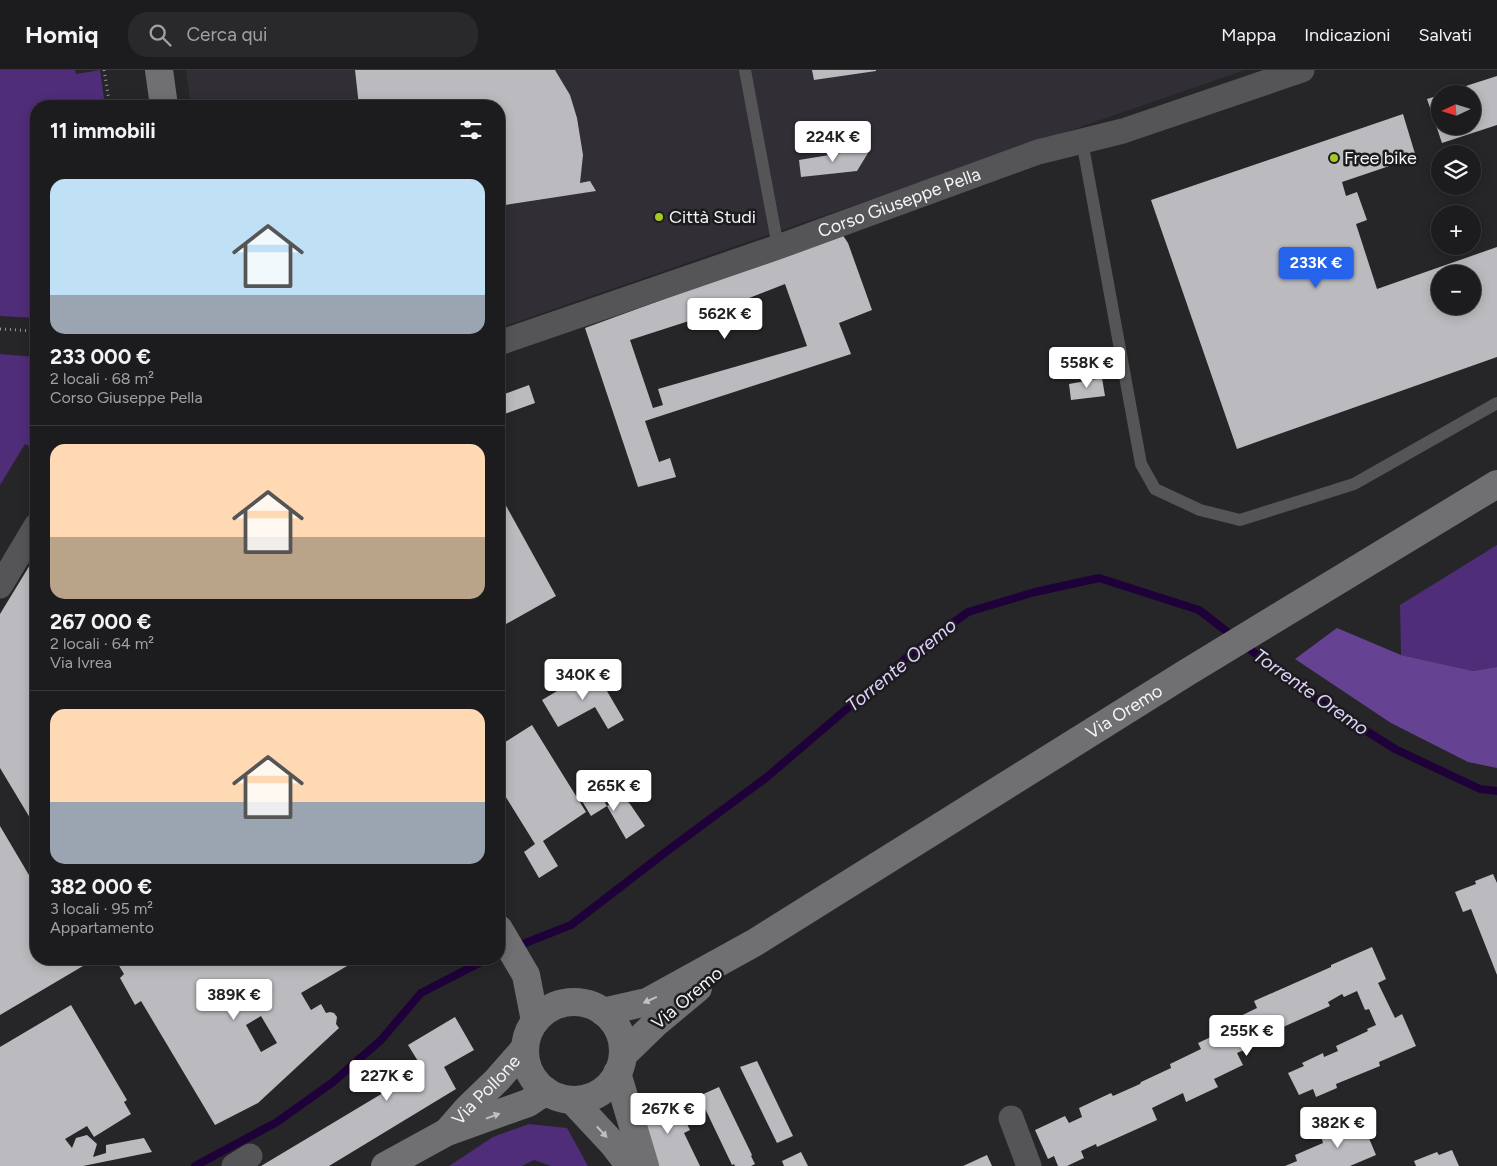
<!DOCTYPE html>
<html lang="it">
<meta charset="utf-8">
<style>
:root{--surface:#1c1c1e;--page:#29292b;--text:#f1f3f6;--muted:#a0a1a4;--line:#3a3a3c;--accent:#2563eb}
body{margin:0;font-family:Figtree,sans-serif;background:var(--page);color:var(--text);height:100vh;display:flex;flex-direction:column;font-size:19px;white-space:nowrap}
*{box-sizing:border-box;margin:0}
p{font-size:16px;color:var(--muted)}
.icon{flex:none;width:28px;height:28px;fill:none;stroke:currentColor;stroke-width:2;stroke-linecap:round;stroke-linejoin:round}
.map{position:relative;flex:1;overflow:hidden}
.drawer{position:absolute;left:30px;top:30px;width:475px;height:865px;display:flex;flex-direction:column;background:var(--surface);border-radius:20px;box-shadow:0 2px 12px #0003,0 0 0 1px var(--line)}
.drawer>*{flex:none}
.needle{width:32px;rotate:266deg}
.controls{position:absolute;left:1431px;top:15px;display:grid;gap:10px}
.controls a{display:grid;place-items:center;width:50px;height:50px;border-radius:50%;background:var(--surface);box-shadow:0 2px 12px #0003,0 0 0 1px var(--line);font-size:25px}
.price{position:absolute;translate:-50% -42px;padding:0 11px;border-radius:5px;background:#fff;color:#222;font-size:16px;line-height:32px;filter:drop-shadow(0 1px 2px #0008)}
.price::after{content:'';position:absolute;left:50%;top:30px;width:15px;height:11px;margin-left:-8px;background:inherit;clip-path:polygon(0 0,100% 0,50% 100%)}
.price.active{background:var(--accent);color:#fff}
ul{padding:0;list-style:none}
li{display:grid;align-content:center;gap:10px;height:265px;padding:0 20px}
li+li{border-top:1px solid var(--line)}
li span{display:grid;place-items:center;height:155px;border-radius:15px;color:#555}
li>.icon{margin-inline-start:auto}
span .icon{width:90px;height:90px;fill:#fffc;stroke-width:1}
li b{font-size:21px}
h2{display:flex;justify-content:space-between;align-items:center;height:60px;padding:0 20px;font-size:21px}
header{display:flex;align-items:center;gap:30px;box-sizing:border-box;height:70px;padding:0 25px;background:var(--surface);border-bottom:1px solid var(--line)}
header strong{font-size:24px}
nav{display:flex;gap:28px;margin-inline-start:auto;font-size:18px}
.search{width:350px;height:45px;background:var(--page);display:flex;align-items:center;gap:12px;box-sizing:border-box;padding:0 18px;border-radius:20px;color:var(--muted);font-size:19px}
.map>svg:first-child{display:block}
</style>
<header>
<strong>Homiq</strong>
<div class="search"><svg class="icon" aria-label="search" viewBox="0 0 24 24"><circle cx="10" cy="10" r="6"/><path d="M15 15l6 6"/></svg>Cerca qui</div>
<nav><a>Mappa</a><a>Indicazioni</a><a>Salvati</a></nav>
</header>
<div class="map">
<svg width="1497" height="1096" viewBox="0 0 1497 1096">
<rect width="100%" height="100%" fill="#262528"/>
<path fill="#312e36" d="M 186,0 L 1245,0 L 499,258 L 499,36 L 191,36 Z"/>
<g fill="#502d79">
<path d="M 0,0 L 75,0 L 76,4 L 100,0 L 105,36 L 36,36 L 36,248 L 0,246 Z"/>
<path d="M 0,284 L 36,287 L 36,380 L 25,374 L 0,415 Z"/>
<path d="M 1497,475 L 1497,597 L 1473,601 L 1401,585 L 1400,535 Z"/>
<path d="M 529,1054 L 567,1058 L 588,1096 L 551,1096 L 534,1090 L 522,1096 L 449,1096 L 493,1067 Z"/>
</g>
<path fill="#664392" d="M 1337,558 L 1401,585 L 1473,601 L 1497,597 L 1497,698 L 1468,692 L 1391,653 L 1295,589 Z"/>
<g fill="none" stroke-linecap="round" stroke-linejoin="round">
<g stroke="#1f013a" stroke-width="8">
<path d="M 1243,574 L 1314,628 L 1395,679 L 1480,719 L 1497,721"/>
<path d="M 515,877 L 571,855 L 671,778 L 767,707 L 912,583 L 968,542 L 1035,522 L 1099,508 L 1199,540 L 1234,567"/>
<path d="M 195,1096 L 277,1052 L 333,1012 L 381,970 L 421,923 L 487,889"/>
</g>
</g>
<g fill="#bbbabe" fill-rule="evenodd">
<path d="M 355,0 L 555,0 L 570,25 L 577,48 L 583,85 L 580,113 L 590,111 L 596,121 L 499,136 L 499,36 L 359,36 Z"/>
<path d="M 812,0 L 876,0 L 876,1 L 814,10 Z"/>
<path d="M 1497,6 L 1497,55 L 1442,73 L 1427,29 L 1440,25 L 1440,56 L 1472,56 L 1472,24 L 1444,23 Z"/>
<path d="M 1403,44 L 1416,87 L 1342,112 L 1346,126 L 1357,122 L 1367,150 L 1356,154 L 1377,219 L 1497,177 L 1497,287 L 1237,379 L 1151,130 ZM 1440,204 L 1472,204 L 1472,236 L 1440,236 Z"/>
<path d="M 871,78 L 857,101 L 801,107 L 799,90 Z"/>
<path d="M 842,164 L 848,173 L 872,240 L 839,253 L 851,284 L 645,351 L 659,392 L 670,388 L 676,407 L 638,417 L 585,258 ZM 785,214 L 807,276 L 658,319 L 663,335 L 653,338 L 630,270 L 692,250 Z"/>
<path d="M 1102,308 L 1105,326 L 1071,330 L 1069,314 Z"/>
<path d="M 529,315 L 535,333 L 499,346 L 499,326 Z"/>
<path d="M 499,423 L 556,526 L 499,558 Z"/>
<path d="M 36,485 L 36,758 L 0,698 L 0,544 Z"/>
<path d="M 594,599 L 624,650 L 608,659 L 595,637 L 558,657 L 542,630 Z"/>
<path d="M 532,655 L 586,742 L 543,771 L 558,796 L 539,808 L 524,782 L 535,774 L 499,716 L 499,676 Z"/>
<path d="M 595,716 L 607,736 L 623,727 L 630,734 L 645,756 L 626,769 L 607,736 L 591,746 L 579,726 Z"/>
<path d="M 0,756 L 36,817 L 36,889 L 79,889 L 83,896 L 0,945 Z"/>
<path d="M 1493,804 L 1497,813 L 1497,905 L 1471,839 L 1463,842 L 1455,822 L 1476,814 L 1475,811 Z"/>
<path d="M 1372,877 L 1386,909 L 1378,913 L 1395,948 L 1402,944 L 1416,976 L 1379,992 L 1380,996 L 1336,1014 L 1337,1018 L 1316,1027 L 1313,1019 L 1299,1025 L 1288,1003 L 1304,996 L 1302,993 L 1323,983 L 1324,987 L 1338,981 L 1336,976 L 1368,961 L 1367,959 L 1376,955 L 1369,939 L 1365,940 L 1357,921 L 1344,927 L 1342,924 L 1328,932 L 1330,936 L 1272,962 L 1274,967 L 1237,983 L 1243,995 L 1214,1009 L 1218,1017 L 1186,1032 L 1183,1023 L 1152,1038 L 1157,1050 L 1097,1077 L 1096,1074 L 1081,1081 L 1084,1088 L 1067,1096 L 1058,1096 L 1054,1086 L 1048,1089 L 1035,1060 L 1065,1046 L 1069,1053 L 1082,1047 L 1079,1038 L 1111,1023 L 1113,1026 L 1140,1014 L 1141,1012 L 1171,998 L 1170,994 L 1201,979 L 1198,973 L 1226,960 L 1224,954 L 1257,938 L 1254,931 L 1331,897 L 1331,895 Z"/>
<path d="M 115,889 L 359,889 L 301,923 L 311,940 L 321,934 L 326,943 L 330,942 L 334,943 L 337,947 L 336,954 L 339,958 L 258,1033 L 215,1055 L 141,931 L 135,935 L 120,908 L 124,904 ZM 261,946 L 277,973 L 261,982 L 246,955 Z"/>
<path d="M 71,935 L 127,1030 L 124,1032 L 131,1044 L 94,1067 L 87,1056 L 65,1069 L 72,1078 L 76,1068 L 87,1065 L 97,1074 L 93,1087 L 106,1083 L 106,1075 L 144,1068 L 152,1082 L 83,1096 L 0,1096 L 0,977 Z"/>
<path d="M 455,947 L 474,980 L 444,997 L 456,1019 L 329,1096 L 261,1096 L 393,1017 L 391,1014 L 421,996 L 408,975 Z"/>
<path d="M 757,991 L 793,1066 L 777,1073 L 740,997 Z"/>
<path d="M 719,1017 L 752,1085 L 751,1086 L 755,1094 L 751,1096 L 735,1096 L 734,1094 L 732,1095 L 699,1026 Z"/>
<path d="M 675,1029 L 677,1032 L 685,1031 L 694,1048 L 686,1052 L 690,1060 L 684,1063 L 700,1096 L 657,1096 L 634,1050 Z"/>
<path d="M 1357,1051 L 1362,1063 L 1366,1061 L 1376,1085 L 1350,1096 L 1285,1096 L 1297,1091 L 1295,1085 L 1323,1073 L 1321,1066 Z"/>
<path d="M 1452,1080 L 1459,1096 L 1416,1096 L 1414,1091 L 1437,1082 L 1439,1085 Z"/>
<path d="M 801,1082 L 808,1096 L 784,1096 L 782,1091 Z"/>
<path d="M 987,1085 L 992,1096 L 963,1096 Z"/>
</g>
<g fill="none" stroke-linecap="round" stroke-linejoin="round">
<g stroke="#949395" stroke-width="3" stroke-dasharray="1 4" stroke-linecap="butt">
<path d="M 104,0 L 110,36"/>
<path d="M 0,259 L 36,261"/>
</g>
<g stroke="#555557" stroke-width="12">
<path d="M 745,0 L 778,177"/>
<path d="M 1082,71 L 1141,394 L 1155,419 L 1200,440 L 1240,450 L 1354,414 L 1497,333"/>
</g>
<g stroke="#555557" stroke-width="25">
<path id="s1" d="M 499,273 L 778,177 L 1038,82 L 1123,61 L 1302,0"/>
<path d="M 0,516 L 36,456"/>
<path d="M 1011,1048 L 1029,1096"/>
<path d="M 234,1096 L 250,1086"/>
</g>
<g stroke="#707072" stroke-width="28">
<path d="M 159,0 L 164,36"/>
<path d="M 499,859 L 526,905 L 535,951"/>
<circle cx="574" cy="981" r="49"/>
<path id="s2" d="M 603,942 L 647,932 L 754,873 L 1186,603 L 1497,414"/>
<path d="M 623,985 L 656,953 L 698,918"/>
<path d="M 617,1003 L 645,1096"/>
<path d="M 572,1030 L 613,1074 L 630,1096"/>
<path id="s3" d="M 448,1061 L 468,1038 L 497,1010 L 525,978"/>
<path d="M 385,1096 L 447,1062 L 528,1033 L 546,1021"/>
</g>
</g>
<defs><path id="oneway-solid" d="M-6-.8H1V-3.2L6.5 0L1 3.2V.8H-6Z" transform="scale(1.25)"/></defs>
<g fill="#c0bfc1">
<use href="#oneway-solid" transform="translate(650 930) rotate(156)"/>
<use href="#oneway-solid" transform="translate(493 1046) rotate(-20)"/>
<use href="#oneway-solid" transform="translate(602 1062) rotate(47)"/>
</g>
<g fill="#a5c823" stroke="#1c1b1e" stroke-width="2">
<circle cx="1334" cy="88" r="5"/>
<circle cx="659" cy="147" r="5"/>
</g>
<g text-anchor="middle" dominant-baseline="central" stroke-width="5" stroke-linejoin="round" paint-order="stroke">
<g font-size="18" fill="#f5f4f6" stroke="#1c1b1e" text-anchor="start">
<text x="1344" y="88">Free bike</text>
<text x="669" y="147">Città Studi</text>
</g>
<g font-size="18" fill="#f5f4f6" stroke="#1c1b1e">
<text stroke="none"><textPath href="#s1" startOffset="424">Corso Giuseppe Pella</textPath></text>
<text stroke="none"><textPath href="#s2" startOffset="604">Via Oremo</textPath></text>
<text transform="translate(687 928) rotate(-40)">Via Oremo</text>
<text stroke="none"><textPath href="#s3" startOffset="56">Via Pollone</textPath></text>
</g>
<g font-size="19" font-style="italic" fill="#e0d0fc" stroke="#1c1b1e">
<text transform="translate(901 595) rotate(-39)">Torrente Oremo</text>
<text transform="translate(1311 622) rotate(35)">Torrente Oremo</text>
</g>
</g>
</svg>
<div class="controls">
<a><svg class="needle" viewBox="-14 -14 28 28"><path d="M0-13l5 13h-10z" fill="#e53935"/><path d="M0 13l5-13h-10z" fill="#a0a1a4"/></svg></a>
<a><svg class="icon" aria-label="layers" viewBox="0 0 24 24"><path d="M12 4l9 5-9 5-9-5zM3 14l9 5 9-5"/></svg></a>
<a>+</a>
<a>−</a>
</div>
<b class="price" style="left:833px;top:93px">224K €</b>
<b class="price active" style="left:1316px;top:219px">233K €</b>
<b class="price" style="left:725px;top:270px">562K €</b>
<b class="price" style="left:1087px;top:319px">558K €</b>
<b class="price" style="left:583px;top:631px">340K €</b>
<b class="price" style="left:614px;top:742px">265K €</b>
<b class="price" style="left:234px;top:951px">389K €</b>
<b class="price" style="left:1247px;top:987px">255K €</b>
<b class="price" style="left:387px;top:1032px">227K €</b>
<b class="price" style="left:668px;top:1065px">267K €</b>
<b class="price" style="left:1338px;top:1079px">382K €</b>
<section class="drawer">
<h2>11 immobili<svg class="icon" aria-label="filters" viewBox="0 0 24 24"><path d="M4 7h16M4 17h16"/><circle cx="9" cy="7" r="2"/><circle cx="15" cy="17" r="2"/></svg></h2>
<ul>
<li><span style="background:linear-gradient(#bfe0f5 75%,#9aa5b1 0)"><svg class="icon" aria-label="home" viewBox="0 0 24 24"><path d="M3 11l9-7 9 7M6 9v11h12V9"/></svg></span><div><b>233 000 €</b><p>2 locali · 68 m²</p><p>Corso Giuseppe Pella</p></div></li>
<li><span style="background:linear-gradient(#ffd9b3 60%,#b9a48a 0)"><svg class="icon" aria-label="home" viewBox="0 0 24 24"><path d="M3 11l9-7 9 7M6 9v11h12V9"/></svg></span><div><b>267 000 €</b><p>2 locali · 64 m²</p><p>Via Ivrea</p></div></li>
<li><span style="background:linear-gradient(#ffd9b3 60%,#9aa5b1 0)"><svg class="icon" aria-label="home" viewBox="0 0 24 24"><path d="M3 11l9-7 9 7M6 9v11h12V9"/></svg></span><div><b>382 000 €</b><p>3 locali · 95 m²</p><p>Appartamento</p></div></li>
</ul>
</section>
</div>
